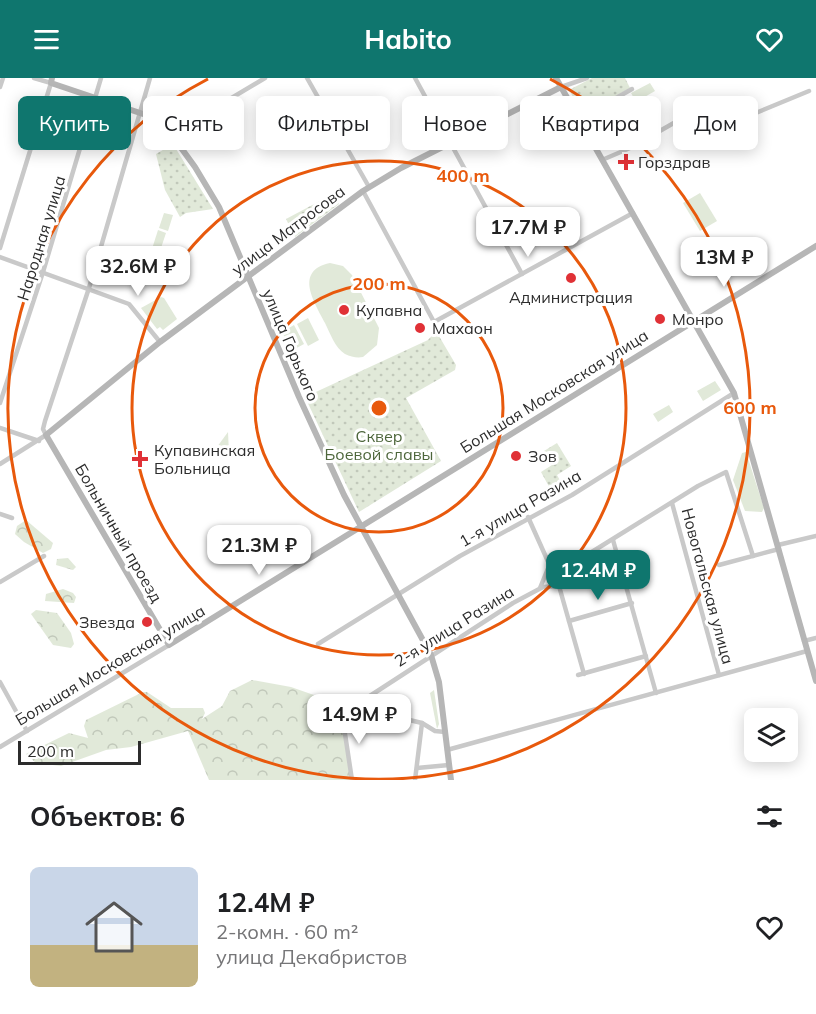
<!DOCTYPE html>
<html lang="ru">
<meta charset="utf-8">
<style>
:root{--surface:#fff;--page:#f2f2f2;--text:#202124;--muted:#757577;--line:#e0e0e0;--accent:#0f766e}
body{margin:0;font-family:Mulish,sans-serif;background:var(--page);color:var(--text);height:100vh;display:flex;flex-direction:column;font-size:22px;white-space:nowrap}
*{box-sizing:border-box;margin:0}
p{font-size:20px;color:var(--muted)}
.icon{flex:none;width:33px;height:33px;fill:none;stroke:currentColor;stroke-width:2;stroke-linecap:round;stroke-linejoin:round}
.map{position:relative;height:702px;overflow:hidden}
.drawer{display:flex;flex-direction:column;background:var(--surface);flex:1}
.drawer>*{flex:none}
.top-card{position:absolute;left:18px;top:18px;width:780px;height:54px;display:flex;gap:12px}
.controls{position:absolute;left:744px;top:630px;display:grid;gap:12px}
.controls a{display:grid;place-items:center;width:54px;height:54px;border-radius:9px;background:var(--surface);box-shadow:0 3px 15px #0003;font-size:30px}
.scale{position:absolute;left:18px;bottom:15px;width:123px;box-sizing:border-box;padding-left:6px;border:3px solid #2c2c2c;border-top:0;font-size:16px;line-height:21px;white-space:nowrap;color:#2c2c2c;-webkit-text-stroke:4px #fff;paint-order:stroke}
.price{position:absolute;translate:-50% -51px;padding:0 14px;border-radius:12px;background:#fff;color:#222;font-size:20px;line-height:39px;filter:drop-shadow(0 2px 3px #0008)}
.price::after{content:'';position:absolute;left:50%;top:36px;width:18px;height:14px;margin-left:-9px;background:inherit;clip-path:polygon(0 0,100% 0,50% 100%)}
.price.current{background:var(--accent);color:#fff}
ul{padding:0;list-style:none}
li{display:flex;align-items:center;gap:18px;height:150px;padding:0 30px}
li+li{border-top:2px solid var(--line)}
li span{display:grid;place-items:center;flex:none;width:168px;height:120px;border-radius:9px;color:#555}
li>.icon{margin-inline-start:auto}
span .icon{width:72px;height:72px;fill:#fffc;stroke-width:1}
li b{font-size:26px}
h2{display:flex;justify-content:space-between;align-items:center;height:72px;padding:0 30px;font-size:26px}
.tag{padding:0 21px;border-radius:9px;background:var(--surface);box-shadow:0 3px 15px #0003;font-size:21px;line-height:54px}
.tag.current{background:var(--accent);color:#fff}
header{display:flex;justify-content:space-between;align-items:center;height:78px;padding:0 30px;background:var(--accent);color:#fff;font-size:27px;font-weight:700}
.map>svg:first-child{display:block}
</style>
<header><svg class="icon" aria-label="menu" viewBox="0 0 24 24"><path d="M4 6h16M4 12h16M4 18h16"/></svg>Habito<svg class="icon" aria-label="heart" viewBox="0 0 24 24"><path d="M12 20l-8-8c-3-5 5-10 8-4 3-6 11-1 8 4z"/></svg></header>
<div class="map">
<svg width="816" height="702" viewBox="0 0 816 702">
<defs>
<pattern id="forest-crowns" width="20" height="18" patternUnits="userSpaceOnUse" patternTransform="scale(1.5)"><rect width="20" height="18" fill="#e1e9d9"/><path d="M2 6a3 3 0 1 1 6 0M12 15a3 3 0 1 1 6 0" fill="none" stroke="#c1c8ba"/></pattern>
<pattern id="park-dots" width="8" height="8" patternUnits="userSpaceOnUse" patternTransform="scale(1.5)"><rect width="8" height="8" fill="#e1e9d9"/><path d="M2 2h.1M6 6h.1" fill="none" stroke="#c1c8ba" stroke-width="1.8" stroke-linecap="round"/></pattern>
</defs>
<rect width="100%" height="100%" fill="#fff"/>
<g fill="#e1e9d9">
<path d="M 650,5 L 655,13 L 636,24 L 631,15 Z"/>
<path d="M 700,115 L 717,143 L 700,153 L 683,125 Z"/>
<path d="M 164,135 L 173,137 L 168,153 L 159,150 Z"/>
<path d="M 158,152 L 166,155 L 155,188 L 145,193 Z"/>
<path d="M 330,185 L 343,188 L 352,197 L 379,250 L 377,267 L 363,279 C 357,280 351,279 345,276 C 335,270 330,255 325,245 C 315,225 293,193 330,185 Z"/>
<path d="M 161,219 L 164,220 L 177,241 L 163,252 L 160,249 L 157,251 L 141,230 Z"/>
<path d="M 308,240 L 319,262 L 308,268 L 297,246 Z"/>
<path d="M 294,247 L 304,266 L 291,273 L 282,254 Z"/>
<path d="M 715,303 L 721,312 L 703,323 L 697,313 Z"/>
<path d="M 669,327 L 673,334 L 658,344 L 653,336 Z"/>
<path d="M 228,354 L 229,375 L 223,378 L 217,369 Z"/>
<path d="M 746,374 L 764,430 L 762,434 L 745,433 L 733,402 L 742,375 Z"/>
<path d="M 434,612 L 439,646 L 437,651 L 430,615 Z"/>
</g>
<g fill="url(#forest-crowns)">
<path d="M 26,442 L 53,465 L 51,471 L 43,475 L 24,464 L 15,456 L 17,448 Z"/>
<path d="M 68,480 L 76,489 L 73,492 L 56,487 L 57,481 Z"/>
<path d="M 63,511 L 73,515 L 76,519 L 74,525 L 45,523 L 46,516 Z"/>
<path d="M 36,532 L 57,535 L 71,555 L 74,566 L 71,570 L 53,567 L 31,536 Z"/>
<path d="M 252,602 L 291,609 L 331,623 L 345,657 L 350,702 L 209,702 L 188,653 L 131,669 L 106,672 L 61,688 L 36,685 L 26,676 L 69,655 L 88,660 L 84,648 L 86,642 L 143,614 L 147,614 L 171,630 L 203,630 L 205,635 L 202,641 L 222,628 L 230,613 Z"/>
</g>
<g fill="url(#park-dots)">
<path d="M 592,0 L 625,0 L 630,10 L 583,36 L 569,12 Z"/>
<path d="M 173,66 L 213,131 L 186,135 L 180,139 L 165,112 L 156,76 Z"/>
<path d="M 333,116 L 339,126 L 295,159 L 286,141 Z"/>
<path d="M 436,253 L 456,287 L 455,292 L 406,320 L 441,383 L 359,434 L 305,319 L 428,262 Z"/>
<path d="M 557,365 L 571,388 L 557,397 L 563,408 L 552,414 L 541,394 L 552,387 L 544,373 Z"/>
</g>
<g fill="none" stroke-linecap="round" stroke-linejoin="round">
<g stroke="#c9c9c9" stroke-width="4.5">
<path d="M 307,0 L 369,109"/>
<path d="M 415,0 L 522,196"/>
<path d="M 0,9 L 3,0"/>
<path d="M 561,9 L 587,0"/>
<path d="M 579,41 L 632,11"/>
<path d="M 171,56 L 265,0"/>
<path d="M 602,82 L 630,70 L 686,38 L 700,58 L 809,13"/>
<path d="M 363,113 L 434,244 L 633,135"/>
<path d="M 0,170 L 51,5 L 34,0"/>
<path d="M 0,179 L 129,226 L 160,264"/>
<path d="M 0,325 L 43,194 L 101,0"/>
<path d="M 0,350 L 39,363"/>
<path d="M 0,386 L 46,357 L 43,351 L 45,343 L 89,210 L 150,0"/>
<path d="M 672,425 L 719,597"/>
<path d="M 0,436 L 12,440"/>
<path d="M 528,439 L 559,508 L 584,596"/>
<path d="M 613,462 L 656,615"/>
<path d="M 778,467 L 816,458"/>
<path d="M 719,487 L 779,471"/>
<path d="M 551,492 L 574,485 L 698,408 L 726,394 L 753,478"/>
<path d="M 0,504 L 44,478"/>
<path d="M 540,510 L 549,488"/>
<path d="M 569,543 L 632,525"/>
<path d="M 804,563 L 816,560"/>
<path d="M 318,566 L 460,478 L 572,417 L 734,315"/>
<path d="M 578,597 L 646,578"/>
<path d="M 0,604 L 27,653"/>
<path d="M 351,628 L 422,645 L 435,653 L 445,654"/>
<path d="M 0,669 L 169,567"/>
<path d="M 447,672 L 807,573"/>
<path d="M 417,690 L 449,687"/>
<path d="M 352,702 L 342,636 L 513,525 L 543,509 L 559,508"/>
<path d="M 415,702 L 422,645"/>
</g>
<g stroke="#b6b6b6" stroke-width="6">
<path d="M 52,0 L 51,5 L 152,39 L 171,56 L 195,89 L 219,129 L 299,319 L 344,417 L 431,577 L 439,604 L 451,702"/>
<path d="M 556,0 L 734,315 L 816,603"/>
<path d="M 561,9 L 401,90 L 363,113 L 160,264 L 46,357 L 169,567 L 816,168"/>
</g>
</g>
<g fill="none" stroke="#e8590c" stroke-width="3">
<circle cx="379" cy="330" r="124"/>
<circle cx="379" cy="330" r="247"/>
<path d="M550 1A371 371 0 1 1 208 1"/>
</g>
<g fill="#e03136" stroke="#fff" stroke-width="2">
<path d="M623 75h6v6h6v6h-6v6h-6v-6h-6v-6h6z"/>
<circle cx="571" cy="200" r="6"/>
<circle cx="344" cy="232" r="6"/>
<circle cx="660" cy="241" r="6"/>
<circle cx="420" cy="250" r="6"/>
<circle cx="516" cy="378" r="6"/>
<path d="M137 372h6v6h6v6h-6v6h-6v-6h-6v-6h6z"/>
<circle cx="147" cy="544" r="6"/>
</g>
<g text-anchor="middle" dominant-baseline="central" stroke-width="6" stroke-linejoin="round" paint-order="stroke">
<g font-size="16" fill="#2c2c2c" stroke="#fff" text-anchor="start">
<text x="638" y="84">Горздрав</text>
<text x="571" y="219" text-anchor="middle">Администрация</text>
<text x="356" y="232">Купавна</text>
<text x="672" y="241">Монро</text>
<text x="432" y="250">Махаон</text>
<text x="154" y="372">Купавинская<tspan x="154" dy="18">Больница</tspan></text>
<text x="528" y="378">Зов</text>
<text x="135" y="544" text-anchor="end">Звезда</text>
</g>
<g font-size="16" fill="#2c2c2c" stroke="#fff">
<text transform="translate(288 152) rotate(-37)">улица Матросова</text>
<text transform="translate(41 160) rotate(-73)">Народная улица</text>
<text transform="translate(291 267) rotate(67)">улица Горького</text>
<text transform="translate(554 313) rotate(-32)">Большая Московская улица</text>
<text transform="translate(520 430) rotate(-30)">1-я улица Разина</text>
<text transform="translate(119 455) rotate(60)">Больничный проезд</text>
<text transform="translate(708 508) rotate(75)">Новогальская улица</text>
<text transform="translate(454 548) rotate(-32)">2-я улица Разина</text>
<text transform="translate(110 587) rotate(-31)">Большая Московская улица</text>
</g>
<g font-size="16" fill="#4d663b" stroke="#fff">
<text x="379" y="358">Сквер<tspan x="379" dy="18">Боевой славы</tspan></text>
</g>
</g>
<circle cx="379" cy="330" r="9" fill="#e8590c" stroke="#fff" stroke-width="3"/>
<g font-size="18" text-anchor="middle" font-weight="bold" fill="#e8590c" stroke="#fff" stroke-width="6" stroke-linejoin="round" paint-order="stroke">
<text x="463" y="104">400 m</text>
<text x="379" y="212">200 m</text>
<text x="750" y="336">600 m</text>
</g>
</svg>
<div class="controls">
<a><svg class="icon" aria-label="layers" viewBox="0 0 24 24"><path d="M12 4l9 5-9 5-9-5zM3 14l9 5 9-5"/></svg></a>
</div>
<div class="scale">200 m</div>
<b class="price" style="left:528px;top:180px">17.7M ₽</b>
<b class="price" style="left:724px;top:210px">13M ₽</b>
<b class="price" style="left:138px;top:219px">32.6M ₽</b>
<b class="price" style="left:259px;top:498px">21.3M ₽</b>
<b class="price current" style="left:598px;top:523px">12.4M ₽</b>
<b class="price" style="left:359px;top:667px">14.9M ₽</b>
<div class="top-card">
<a class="tag current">Купить</a>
<a class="tag">Снять</a>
<a class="tag">Фильтры</a>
<a class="tag">Новое</a>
<a class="tag">Квартира</a>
<a class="tag">Дом</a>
</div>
</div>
<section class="drawer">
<h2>Объектов: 6<svg class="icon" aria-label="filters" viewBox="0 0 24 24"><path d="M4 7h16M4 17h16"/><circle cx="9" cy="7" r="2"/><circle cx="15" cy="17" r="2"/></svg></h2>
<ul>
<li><span style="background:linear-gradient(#c9d6e8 65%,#c2b280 0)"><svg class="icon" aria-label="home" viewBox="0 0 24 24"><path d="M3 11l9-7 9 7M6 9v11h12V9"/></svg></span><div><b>12.4M ₽</b><p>2-комн. · 60 m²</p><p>улица Декабристов</p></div><svg class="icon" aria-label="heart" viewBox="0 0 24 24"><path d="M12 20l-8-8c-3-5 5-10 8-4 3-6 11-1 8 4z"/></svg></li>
</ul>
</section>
